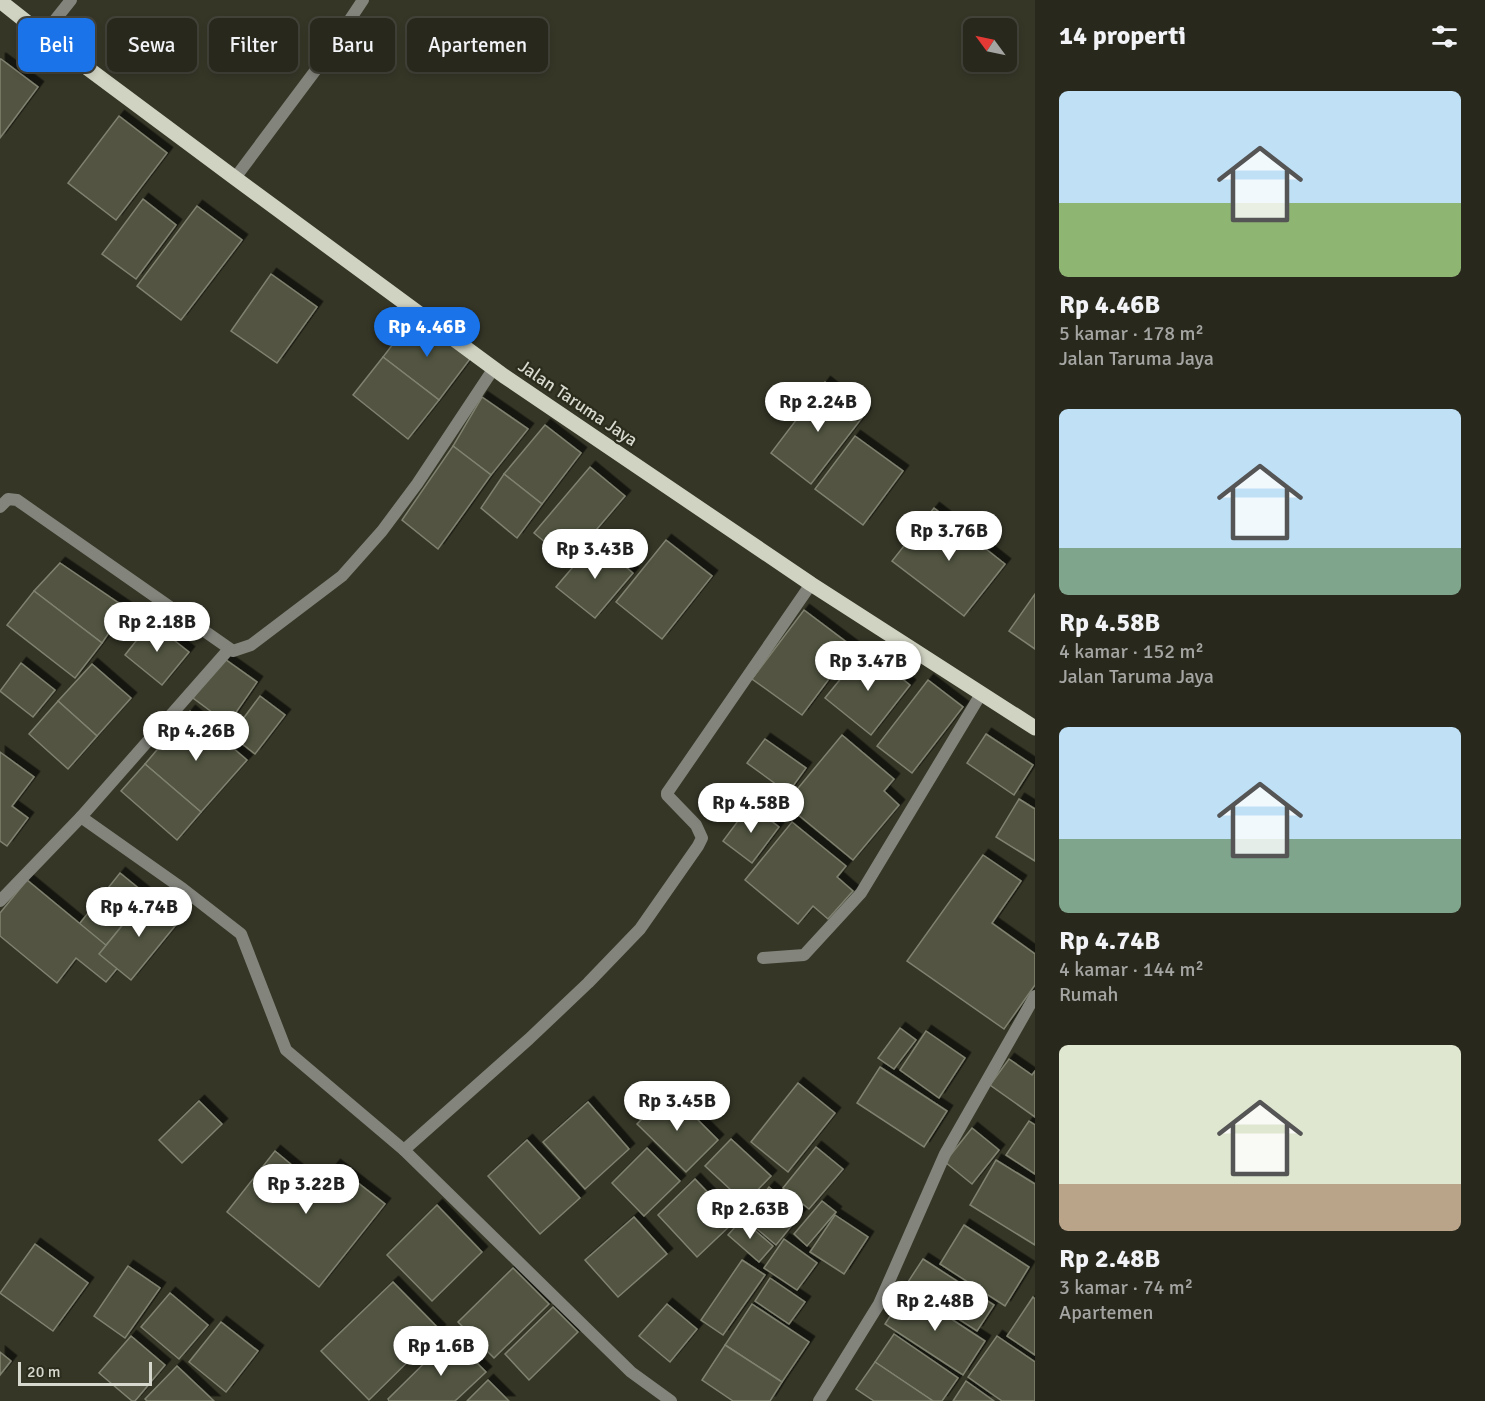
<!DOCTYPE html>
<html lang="id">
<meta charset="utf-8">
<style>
:root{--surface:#28281c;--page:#303025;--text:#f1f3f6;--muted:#a5a6a3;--line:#44443b;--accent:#1a73e8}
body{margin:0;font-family:Signika,sans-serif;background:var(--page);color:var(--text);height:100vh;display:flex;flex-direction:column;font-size:22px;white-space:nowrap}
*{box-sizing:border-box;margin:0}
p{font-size:20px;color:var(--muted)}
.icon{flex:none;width:33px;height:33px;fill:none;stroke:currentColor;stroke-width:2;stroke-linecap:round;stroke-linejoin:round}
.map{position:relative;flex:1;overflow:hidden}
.details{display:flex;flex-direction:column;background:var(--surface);width:450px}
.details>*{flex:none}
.banner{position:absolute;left:18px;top:18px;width:570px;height:54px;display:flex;gap:12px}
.needle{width:39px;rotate:303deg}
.tools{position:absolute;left:963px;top:18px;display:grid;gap:12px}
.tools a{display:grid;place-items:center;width:54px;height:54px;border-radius:9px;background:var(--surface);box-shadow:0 3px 9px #0003,0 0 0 2px var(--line);font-size:30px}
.scale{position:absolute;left:18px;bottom:15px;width:134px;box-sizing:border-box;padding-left:6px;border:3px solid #d7d8ce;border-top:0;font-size:16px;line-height:21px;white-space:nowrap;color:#d7d8ce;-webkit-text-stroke:4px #2b2c1c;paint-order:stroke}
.price{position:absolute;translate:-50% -51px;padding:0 14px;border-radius:21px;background:#fff;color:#222;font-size:20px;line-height:39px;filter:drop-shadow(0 2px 3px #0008)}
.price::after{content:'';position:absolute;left:50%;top:36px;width:18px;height:14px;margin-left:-9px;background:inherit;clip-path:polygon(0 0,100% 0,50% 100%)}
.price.on{background:var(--accent);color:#fff}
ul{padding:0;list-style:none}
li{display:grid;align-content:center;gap:12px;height:318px;padding:0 24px}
li span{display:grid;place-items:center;height:186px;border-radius:9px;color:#555}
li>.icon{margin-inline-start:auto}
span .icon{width:108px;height:108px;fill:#fffc;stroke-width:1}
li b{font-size:26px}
h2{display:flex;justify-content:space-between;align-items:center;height:72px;padding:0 24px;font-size:26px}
.tag{padding:0 21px;border-radius:9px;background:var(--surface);box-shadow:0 3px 9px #0003,0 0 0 2px var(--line);font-size:21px;line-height:54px}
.tag.on{background:var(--accent);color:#fff}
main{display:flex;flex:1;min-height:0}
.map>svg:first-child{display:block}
</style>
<main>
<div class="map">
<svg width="1035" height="1401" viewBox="0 0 1035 1401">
<defs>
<filter id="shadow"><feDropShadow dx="5.5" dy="-5.5" stdDeviation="0" flood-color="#0009"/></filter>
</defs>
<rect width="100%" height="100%" fill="#353626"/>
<g fill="#535443" stroke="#808270" stroke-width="1.5" filter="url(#shadow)">
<path d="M 1,59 L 38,87 L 0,138 L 0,59 Z"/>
<path d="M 119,116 L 167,153 L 116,220 L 68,183 Z"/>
<path d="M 143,199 L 176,225 L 136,279 L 102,254 Z"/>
<path d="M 197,206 L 242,240 L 181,320 L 137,286 Z"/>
<path d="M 271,274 L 317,307 L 277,363 L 231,331 Z"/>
<path d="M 415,315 L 470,359 L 439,400 L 383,357 Z"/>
<path d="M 383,357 L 439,400 L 408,439 L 353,395 Z"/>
<path d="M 825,382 L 865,414 L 811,484 L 771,453 Z"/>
<path d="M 482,397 L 528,429 L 491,475 L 453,446 Z"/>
<path d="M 545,425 L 581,453 L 542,504 L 504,474 Z"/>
<path d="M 855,436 L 903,471 L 863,525 L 815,489 Z"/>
<path d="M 453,446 L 491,475 L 438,549 L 402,520 Z"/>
<path d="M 590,467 L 625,496 L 569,562 L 534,533 Z"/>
<path d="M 504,474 L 542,504 L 517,538 L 481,508 Z"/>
<path d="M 934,508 L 1005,564 L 964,616 L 892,561 Z"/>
<path d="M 666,540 L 712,576 L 662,639 L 616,602 Z"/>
<path d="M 595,541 L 633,573 L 595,618 L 556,587 Z"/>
<path d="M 60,563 L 126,608 L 102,643 L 34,591 Z"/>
<path d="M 34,591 L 102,643 L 75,678 L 7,625 Z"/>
<path d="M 1035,594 L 1035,649 L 1009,631 Z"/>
<path d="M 804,610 L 853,647 L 802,715 L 752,679 Z"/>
<path d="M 151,622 L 189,652 L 162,685 L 125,655 Z"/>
<path d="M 865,649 L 910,685 L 871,735 L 825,698 Z"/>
<path d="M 222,657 L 257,682 L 228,724 L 193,698 Z"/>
<path d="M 21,663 L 55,690 L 33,717 L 0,691 Z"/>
<path d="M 92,664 L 131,698 L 97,736 L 58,701 Z"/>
<path d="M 928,680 L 963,707 L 912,773 L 877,746 Z"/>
<path d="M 260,696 L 285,715 L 255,754 L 231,735 Z"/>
<path d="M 58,701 L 97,736 L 68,769 L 29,734 Z"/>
<path d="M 190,711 L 247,760 L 201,812 L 145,764 Z"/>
<path d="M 986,734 L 1033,765 L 1014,795 L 967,763 Z"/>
<path d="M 842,735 L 894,779 L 884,791 L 899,805 L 853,860 L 785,804 Z"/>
<path d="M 765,739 L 806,768 L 788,793 L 747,763 Z"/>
<path d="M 0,752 L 34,777 L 12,806 L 28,818 L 7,846 L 0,841 Z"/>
<path d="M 145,764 L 201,812 L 177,840 L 121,791 Z"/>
<path d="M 1019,799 L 1035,809 L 1035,861 L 996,837 Z"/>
<path d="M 750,805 L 779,827 L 752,863 L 723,841 Z"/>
<path d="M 792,822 L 846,866 L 837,877 L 853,891 L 828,919 L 813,906 L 798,924 L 745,880 Z"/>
<path d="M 983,855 L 1021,881 L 992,923 L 1035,954 L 1035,985 L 1004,1029 L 907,961 Z"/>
<path d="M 120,873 L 147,895 L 99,954 L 72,933 Z"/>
<path d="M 27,880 L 124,960 L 106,982 L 76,958 L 57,983 L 0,936 L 0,913 Z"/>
<path d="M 147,895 L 179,921 L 131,980 L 99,954 Z"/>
<path d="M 900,1028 L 916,1040 L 894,1069 L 878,1058 Z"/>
<path d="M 926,1031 L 965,1058 L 939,1098 L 900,1070 Z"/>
<path d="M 1009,1059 L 1032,1075 L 1035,1071 L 1035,1117 L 990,1085 Z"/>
<path d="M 880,1067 L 947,1111 L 924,1147 L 857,1103 Z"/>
<path d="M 798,1083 L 835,1113 L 788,1172 L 751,1142 Z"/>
<path d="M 669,1091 L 718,1140 L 686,1172 L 637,1124 Z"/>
<path d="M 199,1101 L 222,1124 L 182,1163 L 159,1140 Z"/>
<path d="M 588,1102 L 629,1149 L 585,1189 L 543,1142 Z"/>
<path d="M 1029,1121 L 1035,1125 L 1035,1174 L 1006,1155 Z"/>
<path d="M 972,1128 L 999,1150 L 972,1184 L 945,1162 Z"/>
<path d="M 731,1139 L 771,1176 L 745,1203 L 705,1166 Z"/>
<path d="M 527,1140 L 580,1198 L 540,1234 L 488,1176 Z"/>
<path d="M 816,1147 L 843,1169 L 809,1209 L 783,1188 Z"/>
<path d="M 647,1148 L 680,1181 L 644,1216 L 612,1183 Z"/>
<path d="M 275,1151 L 317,1186 L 335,1165 L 385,1204 L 319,1287 L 227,1212 Z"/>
<path d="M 996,1160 L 1035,1184 L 1035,1245 L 970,1205 Z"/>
<path d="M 695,1179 L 735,1221 L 697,1257 L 658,1215 Z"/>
<path d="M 769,1187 L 801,1214 L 776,1245 L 744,1218 Z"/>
<path d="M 822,1201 L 836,1212 L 807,1246 L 794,1234 Z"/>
<path d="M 437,1205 L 482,1252 L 432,1301 L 387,1255 Z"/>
<path d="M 835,1215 L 868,1237 L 844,1274 L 810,1252 Z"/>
<path d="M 634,1217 L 667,1254 L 618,1297 L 585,1260 Z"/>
<path d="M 742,1219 L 773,1246 L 759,1262 L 728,1235 Z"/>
<path d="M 964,1225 L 1029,1267 L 1005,1306 L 940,1264 Z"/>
<path d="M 784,1239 L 817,1263 L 797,1290 L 764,1268 Z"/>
<path d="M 35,1244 L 88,1283 L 53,1331 L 0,1293 Z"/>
<path d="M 923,1259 L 994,1305 L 977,1331 L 906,1285 Z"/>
<path d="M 742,1260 L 765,1275 L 723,1335 L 701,1320 Z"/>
<path d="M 128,1266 L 160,1288 L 125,1338 L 94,1316 Z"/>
<path d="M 513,1268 L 549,1304 L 494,1358 L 458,1322 Z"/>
<path d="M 770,1278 L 805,1302 L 789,1324 L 755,1301 Z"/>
<path d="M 393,1282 L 440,1330 L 369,1400 L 321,1351 Z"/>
<path d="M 907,1290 L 985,1341 L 963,1375 L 885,1324 Z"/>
<path d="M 170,1293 L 208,1325 L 179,1359 L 141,1327 Z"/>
<path d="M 1033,1297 L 1035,1299 L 1035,1355 L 1007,1336 Z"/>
<path d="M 667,1304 L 697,1329 L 670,1362 L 639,1336 Z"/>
<path d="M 752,1304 L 809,1342 L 782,1382 L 725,1345 Z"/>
<path d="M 553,1307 L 578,1332 L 529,1380 L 505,1354 Z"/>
<path d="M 221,1322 L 258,1351 L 226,1392 L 189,1362 Z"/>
<path d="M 894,1334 L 958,1378 L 942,1401 L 933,1401 L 875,1362 Z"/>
<path d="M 131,1336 L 165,1365 L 135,1401 L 132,1401 L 99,1373 Z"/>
<path d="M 997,1336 L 1035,1362 L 1035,1401 L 1002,1401 L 968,1377 Z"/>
<path d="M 451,1337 L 486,1372 L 455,1401 L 389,1401 L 388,1399 Z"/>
<path d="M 725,1345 L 782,1382 L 770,1401 L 733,1401 L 702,1380 Z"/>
<path d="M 0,1352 L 11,1361 L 0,1375 Z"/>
<path d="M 875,1362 L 933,1401 L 874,1401 L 856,1389 Z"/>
<path d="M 177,1366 L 214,1401 L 147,1401 L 145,1399 Z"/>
<path d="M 488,1380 L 509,1401 L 467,1401 Z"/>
<path d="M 966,1381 L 994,1401 L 953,1401 Z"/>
</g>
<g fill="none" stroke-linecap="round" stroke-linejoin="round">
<g stroke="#83847c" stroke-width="12">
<path d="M 43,35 L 71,0"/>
<path d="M 235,178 L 321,63 L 363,0"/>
<path d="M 0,507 L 8,499 L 17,500 L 233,651 L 251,645 L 342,576 L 382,531 L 417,484 L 494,368"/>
<path d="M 81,817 L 183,889 L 241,934 L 286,1050 L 404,1150 L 631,1372 L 671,1401"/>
<path d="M 0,901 L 81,817 L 229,649"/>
<path d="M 763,958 L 804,955 L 861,893 L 981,694"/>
<path d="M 404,1150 L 529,1039 L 588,983 L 640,929 L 698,846 L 702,838 L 696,825 L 667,795 L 667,793 L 811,584"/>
<path d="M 819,1401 L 879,1304 L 945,1154 L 1035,996"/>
</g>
<path stroke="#d1d3c2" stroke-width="15" d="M 0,1 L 43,35 L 235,178 L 504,376 L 811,584 L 1035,728"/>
</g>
<g text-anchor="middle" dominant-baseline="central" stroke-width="4.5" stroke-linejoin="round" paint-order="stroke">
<g font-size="18" fill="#d7d8ce" stroke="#2b2c1c">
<text transform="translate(578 403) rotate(34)">Jalan Taruma Jaya</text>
</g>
</g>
</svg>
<div class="tools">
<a><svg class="needle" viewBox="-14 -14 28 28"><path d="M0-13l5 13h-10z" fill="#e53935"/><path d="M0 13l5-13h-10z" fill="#a5a6a3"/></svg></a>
</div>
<div class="scale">20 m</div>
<b class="price on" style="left:427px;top:358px">Rp 4.46B</b>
<b class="price" style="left:818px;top:433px">Rp 2.24B</b>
<b class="price" style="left:949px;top:562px">Rp 3.76B</b>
<b class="price" style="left:595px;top:580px">Rp 3.43B</b>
<b class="price" style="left:157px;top:653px">Rp 2.18B</b>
<b class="price" style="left:868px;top:692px">Rp 3.47B</b>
<b class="price" style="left:196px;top:762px">Rp 4.26B</b>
<b class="price" style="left:751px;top:834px">Rp 4.58B</b>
<b class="price" style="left:139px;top:938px">Rp 4.74B</b>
<b class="price" style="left:677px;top:1132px">Rp 3.45B</b>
<b class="price" style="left:306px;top:1215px">Rp 3.22B</b>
<b class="price" style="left:750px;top:1240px">Rp 2.63B</b>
<b class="price" style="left:935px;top:1332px">Rp 2.48B</b>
<b class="price" style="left:441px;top:1377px">Rp 1.6B</b>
<div class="banner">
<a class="tag on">Beli</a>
<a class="tag">Sewa</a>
<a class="tag">Filter</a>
<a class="tag">Baru</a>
<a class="tag">Apartemen</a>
</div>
</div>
<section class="details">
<h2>14 properti<svg class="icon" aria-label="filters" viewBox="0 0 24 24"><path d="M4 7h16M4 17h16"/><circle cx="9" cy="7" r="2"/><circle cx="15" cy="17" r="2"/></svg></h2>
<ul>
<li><span style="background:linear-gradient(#bfe0f5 60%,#8fb573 0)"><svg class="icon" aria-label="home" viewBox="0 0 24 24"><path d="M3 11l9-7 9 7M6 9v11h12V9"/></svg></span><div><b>Rp 4.46B</b><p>5 kamar · 178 m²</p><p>Jalan Taruma Jaya</p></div></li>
<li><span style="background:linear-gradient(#bfe0f5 75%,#7fa58c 0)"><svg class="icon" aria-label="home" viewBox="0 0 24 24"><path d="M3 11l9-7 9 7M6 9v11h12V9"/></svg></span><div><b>Rp 4.58B</b><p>4 kamar · 152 m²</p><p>Jalan Taruma Jaya</p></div></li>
<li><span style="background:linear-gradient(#bfe0f5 60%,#7fa58c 0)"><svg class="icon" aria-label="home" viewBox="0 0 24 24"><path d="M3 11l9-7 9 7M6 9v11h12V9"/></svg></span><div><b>Rp 4.74B</b><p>4 kamar · 144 m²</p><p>Rumah</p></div></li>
<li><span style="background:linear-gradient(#dfe7d0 75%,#b9a48a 0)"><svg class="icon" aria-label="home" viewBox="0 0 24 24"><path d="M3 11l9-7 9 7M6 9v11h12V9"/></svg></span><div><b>Rp 2.48B</b><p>3 kamar · 74 m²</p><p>Apartemen</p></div></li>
</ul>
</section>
</main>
